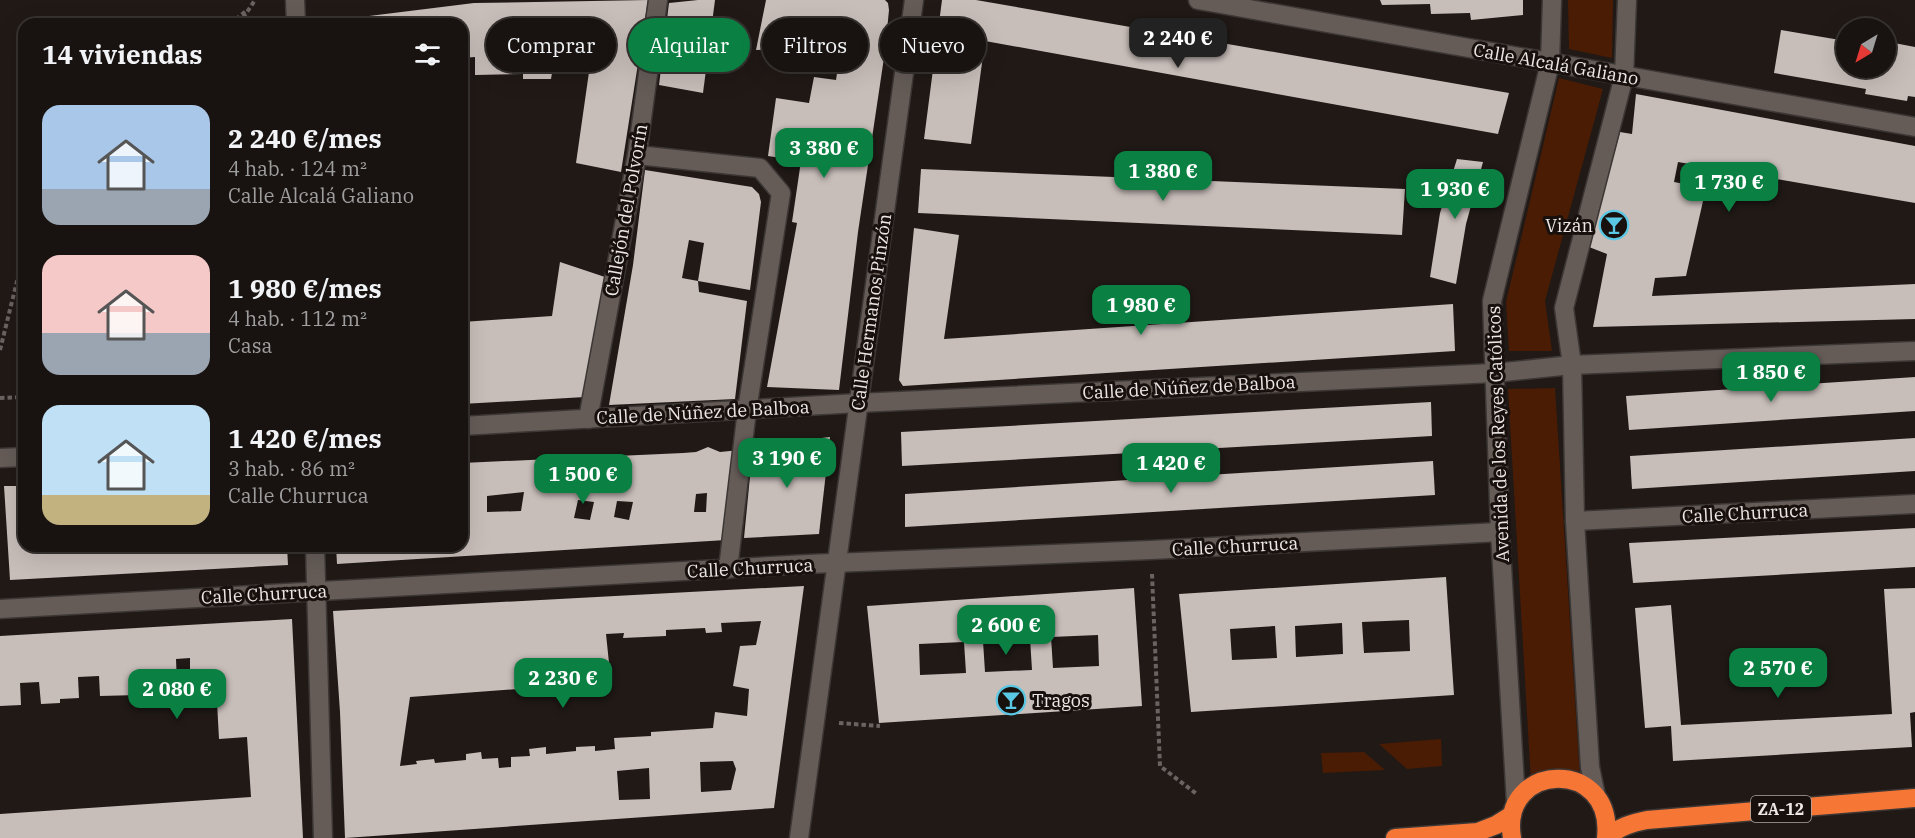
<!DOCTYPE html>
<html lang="es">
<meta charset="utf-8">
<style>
:root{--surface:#181310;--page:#25201e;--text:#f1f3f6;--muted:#9f9e9f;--line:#363230;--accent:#0b8043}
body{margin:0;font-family:"IBM Plex Serif",serif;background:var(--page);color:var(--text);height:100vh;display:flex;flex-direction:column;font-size:22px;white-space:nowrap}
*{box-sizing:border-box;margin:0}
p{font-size:20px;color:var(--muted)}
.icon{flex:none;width:33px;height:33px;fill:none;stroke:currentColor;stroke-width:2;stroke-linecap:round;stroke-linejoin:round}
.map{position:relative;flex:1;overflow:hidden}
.drawer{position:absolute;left:18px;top:18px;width:450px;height:534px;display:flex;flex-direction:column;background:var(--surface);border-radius:18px;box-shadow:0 6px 24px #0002,0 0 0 2px var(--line)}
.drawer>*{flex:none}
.guide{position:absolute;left:486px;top:18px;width:570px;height:54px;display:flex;gap:12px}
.needle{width:39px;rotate:218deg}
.tools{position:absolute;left:1836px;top:18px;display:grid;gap:12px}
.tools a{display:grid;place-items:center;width:60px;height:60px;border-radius:50%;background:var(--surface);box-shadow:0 6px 24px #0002,0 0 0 2px var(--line);font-size:30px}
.price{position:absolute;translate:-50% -51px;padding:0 14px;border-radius:12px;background:var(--accent);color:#fff;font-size:20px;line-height:39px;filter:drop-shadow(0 2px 3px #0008)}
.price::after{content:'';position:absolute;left:50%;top:36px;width:18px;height:14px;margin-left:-9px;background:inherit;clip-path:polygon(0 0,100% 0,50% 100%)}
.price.active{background:#222;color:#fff}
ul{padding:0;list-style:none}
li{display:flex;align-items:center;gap:18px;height:150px;padding:0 24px}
li span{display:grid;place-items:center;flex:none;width:168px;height:120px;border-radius:18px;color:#555}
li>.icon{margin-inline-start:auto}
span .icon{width:72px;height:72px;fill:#fffc;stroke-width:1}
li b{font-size:26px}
h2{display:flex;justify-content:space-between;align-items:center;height:72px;padding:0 24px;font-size:26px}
.pill{padding:0 21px;border-radius:27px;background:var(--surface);box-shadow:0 6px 24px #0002,0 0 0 2px var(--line);font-size:21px;line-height:54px}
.pill.active{background:var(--accent);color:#fff}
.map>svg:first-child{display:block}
</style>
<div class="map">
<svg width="1915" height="838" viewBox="0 0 1915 838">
<rect width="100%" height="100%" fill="#201916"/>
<g fill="#4a1c04">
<path d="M 1568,0 L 1613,0 L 1612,58 L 1569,49 Z"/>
<path d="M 1559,78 L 1603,89 L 1545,301 L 1552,351 L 1509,351 L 1506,302 Z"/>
<path d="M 1555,388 L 1580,779 L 1531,782 L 1508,389 Z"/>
<path d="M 1441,739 L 1442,766 L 1407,769 L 1379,744 Z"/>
<path d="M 1364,752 L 1385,770 L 1323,773 L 1321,753 Z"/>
</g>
<g fill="#c7bdb9" fill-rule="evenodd">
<path d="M 648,0 L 621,172 L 576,163 L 589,72 L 552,73 L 551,79 L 523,79 L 523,74 L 475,75 L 475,57 L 462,58 L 462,24 L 353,24 L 353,18 L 474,3 Z"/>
<path d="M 698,0 L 715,0 L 703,93 L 659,85 L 669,3 Z"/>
<path d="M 766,0 L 885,0 L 888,3 L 889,10 L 885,51 L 858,232 L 839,390 L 767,387 L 797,223 L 792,222 L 801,161 L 768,156 L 776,98 L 809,103 L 814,77 L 836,80 L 842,40 L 822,35 L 820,47 L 756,50 Z"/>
<path d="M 942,0 L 976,0 L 1509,93 L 1498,134 L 985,41 L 971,144 L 924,139 Z"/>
<path d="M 1380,0 L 1523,0 L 1523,15 L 1471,20 L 1470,13 L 1431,14 L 1430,4 L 1382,5 Z"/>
<path d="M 1781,30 L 1846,41 L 1846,68 L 1886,68 L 1886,48 L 1888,48 L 1889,42 L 1915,47 L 1915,97 L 1908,96 L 1907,101 L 1865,94 L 1866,89 L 1774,73 Z"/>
<path d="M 1636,94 L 1915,146 L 1915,203 L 1678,162 L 1674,182 L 1706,188 L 1686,276 L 1655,278 L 1652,296 L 1915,284 L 1915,319 L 1593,327 L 1607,254 L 1589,247 L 1620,132 L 1632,134 Z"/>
<path d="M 1457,159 L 1483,162 L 1466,224 L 1456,284 L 1430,277 L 1440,213 Z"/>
<path d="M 921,169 L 1405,189 L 1402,235 L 918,213 Z"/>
<path d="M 645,170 L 752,187 L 759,194 L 761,202 L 750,290 L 698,281 L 704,243 L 689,240 L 682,278 L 698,281 L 699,292 L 747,301 L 735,399 L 609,405 L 633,265 Z"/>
<path d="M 914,228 L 959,235 L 944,339 L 1453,304 L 1455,351 L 903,386 L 899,380 Z"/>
<path d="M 560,262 L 605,277 L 585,397 L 462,404 L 462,322 L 552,316 Z"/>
<path d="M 1915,377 L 1915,411 L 1629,430 L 1626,396 Z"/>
<path d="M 1431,402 L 1432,436 L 902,466 L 901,432 Z"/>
<path d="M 830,437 L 819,534 L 744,538 L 753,446 Z"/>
<path d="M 1915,438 L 1915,471 L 1632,489 L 1630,456 Z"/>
<path d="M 708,447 L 720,452 L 740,450 L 726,540 L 337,564 L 336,546 L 462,546 L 462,463 L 683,453 L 696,452 ZM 524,492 L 521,511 L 487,512 L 487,496 ZM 707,493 L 706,512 L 694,512 L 696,494 ZM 578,500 L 594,502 L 590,520 L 574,518 ZM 617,501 L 633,502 L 629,520 L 614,517 Z"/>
<path d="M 1433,461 L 1435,495 L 905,527 L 905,494 Z"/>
<path d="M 4,486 L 24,486 L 24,546 L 287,546 L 288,565 L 10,580 Z"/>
<path d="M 1915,528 L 1915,567 L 1633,583 L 1629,543 Z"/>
<path d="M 1446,577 L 1454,695 L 1191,712 L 1179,594 ZM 1409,620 L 1410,651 L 1364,653 L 1362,622 ZM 1342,623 L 1343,654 L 1296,657 L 1295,626 ZM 1275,626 L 1277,658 L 1232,660 L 1230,629 Z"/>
<path d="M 804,586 L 774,808 L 345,838 L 340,712 L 333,611 ZM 761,621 L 756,645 L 740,646 L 733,686 L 749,689 L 747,716 L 715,712 L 713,728 L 651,732 L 651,736 L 614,738 L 615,749 L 595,751 L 595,746 L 576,747 L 576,751 L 546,754 L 546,747 L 529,749 L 530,756 L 511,757 L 511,767 L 499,768 L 498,758 L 482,759 L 481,752 L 466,754 L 466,760 L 435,763 L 434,759 L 416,761 L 417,764 L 400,766 L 410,697 L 611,682 L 606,634 L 624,633 L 623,638 L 666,636 L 666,630 L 705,628 L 706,633 L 722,632 L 721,623 ZM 733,761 L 736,769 L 731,790 L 701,792 L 700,762 ZM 649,768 L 650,799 L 619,800 L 617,771 Z"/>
<path d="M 1134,588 L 1142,706 L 879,723 L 867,606 ZM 1098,635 L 1099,666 L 1053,668 L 1051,637 ZM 1030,638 L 1032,670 L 985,672 L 983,641 ZM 964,642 L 966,673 L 920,675 L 919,644 Z"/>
<path d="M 1915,588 L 1915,712 L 1910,713 L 1912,747 L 1673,761 L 1671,726 L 1645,728 L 1635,608 L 1671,605 L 1681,725 L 1892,714 L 1884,589 Z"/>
<path d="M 292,619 L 303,838 L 0,838 L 0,814 L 251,797 L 247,737 L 219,739 L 217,702 L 197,703 L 197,707 L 178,708 L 178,692 L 159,693 L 158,672 L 137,673 L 138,695 L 100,696 L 99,676 L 78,677 L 79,698 L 60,699 L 60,703 L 41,704 L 39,682 L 20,683 L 21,705 L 0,706 L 0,636 ZM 190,658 L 190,685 L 177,685 L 176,659 Z"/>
</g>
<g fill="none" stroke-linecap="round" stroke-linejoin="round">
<g stroke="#3c3735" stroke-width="21">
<g id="street">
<path d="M 295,0 L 296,24"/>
<path d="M 1198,0 L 1915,127"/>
<path d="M 637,155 L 760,168 L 781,193 L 747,410 L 728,569"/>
<path d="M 588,419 L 637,155 L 658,0"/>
<path d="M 462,426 L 858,403 L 1494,373 L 1572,365 L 1915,351"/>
<path d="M 0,458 L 24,457"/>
<path d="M 1575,521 L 1915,504"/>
<path d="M 315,546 L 323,838"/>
<path d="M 0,609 L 808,564 L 1151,550 L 1500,532"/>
<path d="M 1596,796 L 1590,767 L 1575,521 L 1572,365 L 1564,308 L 1624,76 L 1627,0"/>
<path d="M 1516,803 L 1500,532 L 1492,301 L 1550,63 L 1552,0"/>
<path d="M 799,838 L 914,0"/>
</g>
</g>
<g stroke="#3c3735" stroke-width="21">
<g id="highway">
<path d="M 1395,838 L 1478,832 L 1496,825 L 1512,815"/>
<path d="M 1512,838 C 1499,761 1615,757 1606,838"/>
<path d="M 1607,838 C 1618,827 1632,823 1647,820 L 1915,798"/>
</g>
</g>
<g stroke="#6a6361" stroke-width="4" stroke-dasharray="4.5 3" stroke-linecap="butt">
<path d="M 230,24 L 246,11"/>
<path d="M 239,24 L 255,0"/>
<path d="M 0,350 L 24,253"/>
<path d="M 0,398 L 24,397"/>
<path d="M 1152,574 L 1160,766 L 1198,795"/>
<path d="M 839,723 L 880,726"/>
</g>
<use href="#street" stroke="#655c58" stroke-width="18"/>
<use href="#highway" stroke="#f67636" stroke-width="18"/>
</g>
<defs>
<g id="bar-ring" transform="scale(1.5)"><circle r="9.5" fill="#17100d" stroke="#5ac8e5" stroke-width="1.5"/><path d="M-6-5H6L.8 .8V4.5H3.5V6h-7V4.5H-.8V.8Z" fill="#5ac8e5"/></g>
</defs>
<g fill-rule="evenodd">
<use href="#bar-ring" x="1614" y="225"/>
<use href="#bar-ring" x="1011" y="700"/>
</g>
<g text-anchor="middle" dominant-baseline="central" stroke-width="6" stroke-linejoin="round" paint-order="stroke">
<rect fill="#17100d" stroke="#aca6a4" stroke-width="1.5" x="1751" y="796" width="60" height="26" rx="4.5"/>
<g font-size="16" font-weight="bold" fill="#ece7e5">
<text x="1781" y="809">ZA-12</text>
</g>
<g font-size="18" fill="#ece7e5" stroke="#17100d">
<text transform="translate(1556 64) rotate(10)">Calle Alcalá Galiano</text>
<text transform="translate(626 210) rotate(-80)">Callejón del Polvorín</text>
<text transform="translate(871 312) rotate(-82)">Calle Hermanos Pinzón</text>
<text transform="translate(1189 387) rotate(-3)">Calle de Núñez de Balboa</text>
<text transform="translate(703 412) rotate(-3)">Calle de Núñez de Balboa</text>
<text transform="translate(1498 434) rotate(-92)">Avenida de los Reyes Católicos</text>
<text transform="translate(1745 513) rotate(-3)">Calle Churruca</text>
<text transform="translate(1235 546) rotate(-3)">Calle Churruca</text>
<text transform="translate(750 568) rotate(-3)">Calle Churruca</text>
<text transform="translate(264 594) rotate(-3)">Calle Churruca</text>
</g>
<g font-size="18" fill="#ece7e5" stroke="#17100d" text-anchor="end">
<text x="1593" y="225">Vizán</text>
<text x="1032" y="700" text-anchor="start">Tragos</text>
</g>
</g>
</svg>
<div class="tools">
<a><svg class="needle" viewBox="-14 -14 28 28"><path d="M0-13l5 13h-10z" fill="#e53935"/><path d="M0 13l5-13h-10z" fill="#9f9e9f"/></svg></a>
</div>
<b class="price active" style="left:1178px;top:69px">2 240 €</b>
<b class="price" style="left:824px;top:179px">3 380 €</b>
<b class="price" style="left:1163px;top:202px">1 380 €</b>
<b class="price" style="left:1729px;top:213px">1 730 €</b>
<b class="price" style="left:1455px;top:220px">1 930 €</b>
<b class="price" style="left:1141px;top:336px">1 980 €</b>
<b class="price" style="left:1771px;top:403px">1 850 €</b>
<b class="price" style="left:787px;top:489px">3 190 €</b>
<b class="price" style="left:1171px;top:494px">1 420 €</b>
<b class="price" style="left:583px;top:505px">1 500 €</b>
<b class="price" style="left:1006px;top:656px">2 600 €</b>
<b class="price" style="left:1778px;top:699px">2 570 €</b>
<b class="price" style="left:563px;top:709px">2 230 €</b>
<b class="price" style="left:177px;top:720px">2 080 €</b>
<div class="guide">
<a class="pill">Comprar</a>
<a class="pill active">Alquilar</a>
<a class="pill">Filtros</a>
<a class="pill">Nuevo</a>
</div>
<section class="drawer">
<h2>14 viviendas<svg class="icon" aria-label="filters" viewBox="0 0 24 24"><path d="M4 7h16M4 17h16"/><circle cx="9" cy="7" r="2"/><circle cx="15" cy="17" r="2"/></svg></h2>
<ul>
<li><span style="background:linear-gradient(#a9c7e8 70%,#9aa5b1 0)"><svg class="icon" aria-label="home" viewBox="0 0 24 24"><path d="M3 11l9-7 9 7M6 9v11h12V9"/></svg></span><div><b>2 240 €/mes</b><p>4 hab. · 124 m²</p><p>Calle Alcalá Galiano</p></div></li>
<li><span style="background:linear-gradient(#f6c9c9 65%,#9aa5b1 0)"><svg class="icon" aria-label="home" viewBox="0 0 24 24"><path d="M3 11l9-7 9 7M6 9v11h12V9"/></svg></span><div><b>1 980 €/mes</b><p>4 hab. · 112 m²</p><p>Casa</p></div></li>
<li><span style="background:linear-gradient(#bfe0f5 75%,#c2b280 0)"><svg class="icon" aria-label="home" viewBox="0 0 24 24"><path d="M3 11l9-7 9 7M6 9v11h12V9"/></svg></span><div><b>1 420 €/mes</b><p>3 hab. · 86 m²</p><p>Calle Churruca</p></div></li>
</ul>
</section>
</div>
